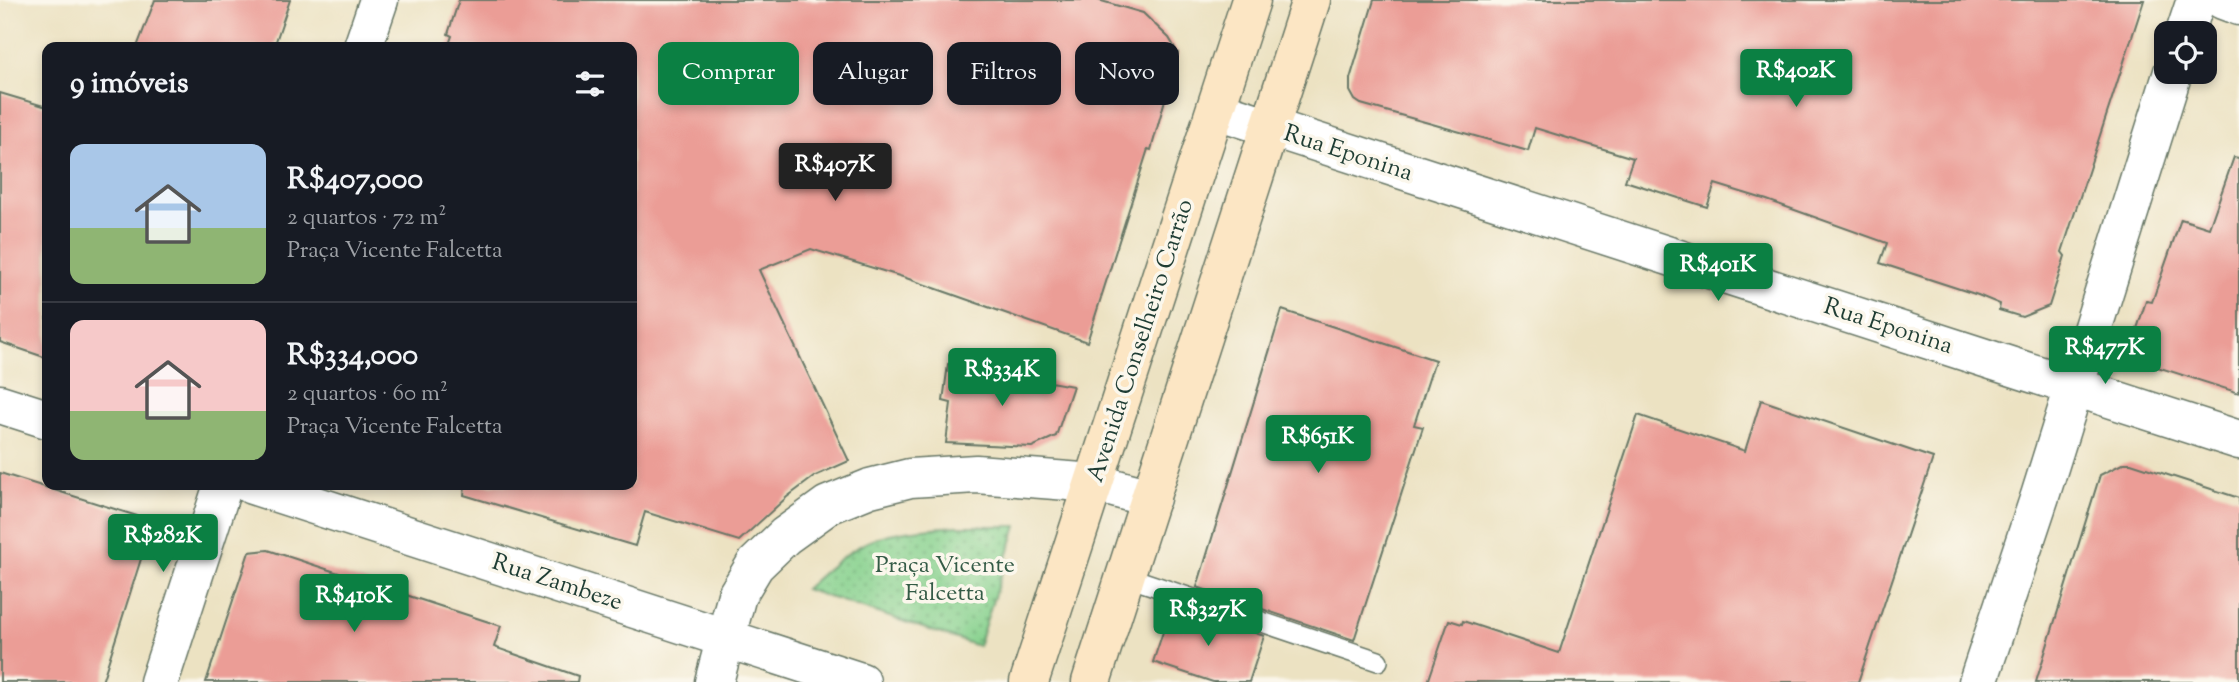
<!DOCTYPE html>
<html lang="pt">
<meta charset="utf-8">
<style>
:root{--surface:#171b24;--page:#20242c;--text:#f1f3f6;--muted:#9ea1a6;--line:#363941;--accent:#0b8043}
body{margin:0;font-family:"Sorts Mill Goudy",serif;background:var(--page);color:var(--text);height:100vh;display:flex;flex-direction:column;font-size:26px;white-space:nowrap}
*{box-sizing:border-box;margin:0}
p{font-size:23px;color:var(--muted)}
.icon{flex:none;width:38px;height:38px;fill:none;stroke:currentColor;stroke-width:2;stroke-linecap:round;stroke-linejoin:round}
.map{position:relative;flex:1;overflow:hidden}
.drawer{position:absolute;left:42px;top:42px;width:595px;height:448px;display:flex;flex-direction:column;background:var(--surface);border-radius:14px;box-shadow:0 4px 10px #0003}
.drawer>*{flex:none}
.guide{position:absolute;left:658px;top:42px;width:665px;height:63px;display:flex;gap:14px}
.fabs{position:absolute;left:2154px;top:21px;display:grid;gap:14px}
.fabs a{display:grid;place-items:center;width:63px;height:63px;border-radius:14px;background:var(--surface);box-shadow:0 4px 10px #0003;font-size:35px}
.price{position:absolute;translate:-50% -60px;padding:0 16px;border-radius:7px;background:var(--accent);color:#fff;font-size:23px;line-height:46px;filter:drop-shadow(0 2px 4px #0008)}
.price::after{content:'';position:absolute;left:50%;top:42px;width:21px;height:16px;margin-left:-10px;background:inherit;clip-path:polygon(0 0,100% 0,50% 100%)}
.price.current{background:#222;color:#fff}
ul{padding:0;list-style:none}
li{display:flex;align-items:center;gap:21px;height:175px;padding:0 28px}
li+li{border-top:2px solid var(--line)}
li span{display:grid;place-items:center;flex:none;width:196px;height:140px;border-radius:14px;color:#555}
li>.icon{margin-inline-start:auto}
span .icon{width:84px;height:84px;fill:#fffc;stroke-width:1}
li b{font-size:30px}
h2{display:flex;justify-content:space-between;align-items:center;height:84px;padding:0 28px;font-size:30px}
.tag{padding:0 24px;border-radius:14px;background:var(--surface);box-shadow:0 4px 10px #0003;font-size:24px;line-height:63px}
.tag.current{background:var(--accent);color:#fff}
.map>svg:first-child{display:block}
</style>
<div class="map">
<svg width="2239" height="682" viewBox="0 0 2239 682">
<defs>
<pattern id="park-dots" width="8" height="8" patternUnits="userSpaceOnUse" patternTransform="scale(1.75)"><rect width="8" height="8" fill="#88d28f"/><path d="M2 2h.1M6 6h.1" fill="none" stroke="#6fac76" stroke-width="1.8" stroke-linecap="round"/></pattern>
</defs>
<rect width="100%" height="100%" fill="#fbf7ec"/>
<filter id="ink" filterUnits="userSpaceOnUse"><feTurbulence type="fractalNoise" baseFrequency=".0143" numOctaves="2"/><feDisplacementMap in="SourceGraphic" scale="14" xChannelSelector="R" yChannelSelector="G"/><feConvolveMatrix kernelMatrix="1 2 1 2 8 2 1 2 1" color-interpolation-filters="sRGB"/></filter>
<filter id="wash" filterUnits="userSpaceOnUse"><feTurbulence type="fractalNoise" baseFrequency=".00686" numOctaves="4" result="noise"/><feDisplacementMap in="SourceGraphic" scale="28" xChannelSelector="R" yChannelSelector="G"/><feGaussianBlur stdDeviation="1.57" result="paint"/><feColorMatrix in="noise" values="0 0 0 0 0 0 0 0 0 0 0 0 0 0 0 0 0 1.4 0 .05"/><feComposite in="paint" operator="in"/></filter>
<g filter="url(#wash)">
<rect width="100%" height="100%" fill="#ece2c2"/>
<path fill="url(#park-dots)" stroke="#548862" stroke-width="2" d="M 957,526 L 1017,526 L 978,646 L 805,589 C 828,568 855,543 886,535 C 909,529 933,528 957,526 Z"/>
<g id="blocks">
<g fill="#eb9d96">
<path d="M 155,0 L 290,0 L 274,47 L 137,47 Z"/>
<path d="M 459,0 L 1098,0 L 1143,13 L 1169,38 L 1178,53 L 1151,150 L 1148,149 L 1087,342 L 906,278 L 811,249 L 759,270 L 849,461 L 815,476 L 787,497 L 739,541 L 645,512 L 635,546 L 464,495 L 465,485 L 632,485 L 632,47 L 448,47 L 452,36 L 448,34 Z"/>
<path d="M 1374,0 L 2144,0 L 2062,252 L 2065,256 L 2049,306 L 2022,317 L 1999,310 L 2000,304 L 1978,295 L 1880,263 L 1887,243 L 1767,200 L 1715,184 L 1707,207 L 1625,181 L 1633,158 L 1535,128 L 1528,151 L 1361,104 L 1355,100 L 1350,91 L 1350,79 Z"/>
<path d="M 0,93 L 47,107 L 47,358 L 0,342 Z"/>
<path d="M 2234,157 L 2239,158 L 2239,393 L 2154,366 L 2144,355 L 2136,332 L 2146,301 L 2152,302 L 2181,219 L 2209,228 Z"/>
<path d="M 1282,310 L 1435,360 L 1414,425 L 1423,427 L 1354,640 L 1197,587 Z"/>
<path d="M 948,364 L 1073,386 L 1056,436 L 1032,447 L 946,443 L 951,403 L 943,401 Z"/>
<path d="M 1761,400 L 1933,458 L 1858,682 L 1428,682 L 1449,620 L 1462,624 L 1463,621 L 1559,653 L 1638,415 L 1745,451 Z"/>
<path d="M 2124,463 L 2131,463 L 2239,498 L 2239,682 L 2036,682 L 2100,475 Z"/>
<path d="M 0,473 L 153,521 L 102,682 L 0,682 Z"/>
<path d="M 268,550 L 501,626 L 494,647 L 578,676 L 577,682 L 206,682 L 249,552 Z"/>
<path d="M 1172,605 L 1264,636 L 1249,682 L 1213,682 L 1153,662 Z"/>
</g>
</g>
</g>
<g filter="url(#ink)">
<use href="#blocks" fill-opacity="0" stroke="#677766" stroke-width="2"/>
<g fill="none" stroke-linecap="round" stroke-linejoin="round">
<g stroke="#677766" stroke-width="22">
<path id="service" d="M 1125,576 L 1378,661"/>
</g>
<g stroke="#677766" stroke-width="41">
<g id="minor">
<path d="M 2223,0 L 2239,6"/>
<path d="M 2185,33 L 2196,0"/>
<path d="M 363,47 L 379,0"/>
<path d="M 1217,110 L 2239,440"/>
<path d="M 0,404 L 47,419"/>
<path d="M 252,485 L 861,682"/>
<path d="M 159,682 L 223,485"/>
<path d="M 714,682 L 737,595 L 755,565 L 785,536 L 828,505 L 870,488 L 910,478 L 976,474 L 1095,483 L 1151,498"/>
<path d="M 1978,682 L 2040,496 L 2173,72"/>
</g>
</g>
<g stroke="#677766" stroke-width="41">
<g id="secondary">
<path d="M 1029,682 L 1251,0"/>
<path d="M 1091,682 L 1311,0"/>
</g>
</g>
<use href="#service" stroke="#fff" stroke-width="19"/>
<use href="#minor" stroke="#fff" stroke-width="38"/>
<use href="#secondary" stroke="#fce6c4" stroke-width="38"/>
</g>
</g>
<g text-anchor="middle" dominant-baseline="central" stroke-width="7" stroke-linejoin="round" paint-order="stroke">
<g font-size="24" fill="#1f3d34" stroke="#fbf7ec">
<text transform="translate(1348 154) rotate(18)">Rua Eponina</text>
<text transform="translate(1888 327) rotate(18)">Rua Eponina</text>
<text transform="translate(1141 341) rotate(-72)">Avenida Conselheiro Carrão</text>
<text transform="translate(557 583) rotate(18)">Rua Zambeze</text>
</g>
<g font-size="24" fill="#345b46" stroke="#fbf7ec">
<text x="945" y="566">Praça Vicente<tspan x="945" dy="28">Falcetta</tspan></text>
</g>
</g>
</svg>
<div class="fabs">
<a><svg class="icon" aria-label="locate" viewBox="0 0 24 24"><circle cx="12" cy="12" r="6"/><path d="M12 2v4M12 18v4M2 12h4M18 12h4"/></svg></a>
</div>
<b class="price" style="left:1796px;top:109px">R$402K</b>
<b class="price current" style="left:835px;top:203px">R$407K</b>
<b class="price" style="left:1718px;top:303px">R$401K</b>
<b class="price" style="left:2105px;top:386px">R$477K</b>
<b class="price" style="left:1002px;top:408px">R$334K</b>
<b class="price" style="left:1318px;top:475px">R$651K</b>
<b class="price" style="left:163px;top:574px">R$282K</b>
<b class="price" style="left:354px;top:634px">R$410K</b>
<b class="price" style="left:1208px;top:648px">R$327K</b>
<div class="guide">
<a class="tag current">Comprar</a>
<a class="tag">Alugar</a>
<a class="tag">Filtros</a>
<a class="tag">Novo</a>
</div>
<section class="drawer">
<h2>9 imóveis<svg class="icon" aria-label="filters" viewBox="0 0 24 24"><path d="M4 7h16M4 17h16"/><circle cx="9" cy="7" r="2"/><circle cx="15" cy="17" r="2"/></svg></h2>
<ul>
<li><span style="background:linear-gradient(#a9c7e8 60%,#8fb573 0)"><svg class="icon" aria-label="home" viewBox="0 0 24 24"><path d="M3 11l9-7 9 7M6 9v11h12V9"/></svg></span><div><b>R$407,000</b><p>2 quartos · 72 m²</p><p>Praça Vicente Falcetta</p></div></li>
<li><span style="background:linear-gradient(#f6c9c9 65%,#8fb573 0)"><svg class="icon" aria-label="home" viewBox="0 0 24 24"><path d="M3 11l9-7 9 7M6 9v11h12V9"/></svg></span><div><b>R$334,000</b><p>2 quartos · 60 m²</p><p>Praça Vicente Falcetta</p></div></li>
</ul>
</section>
</div>
